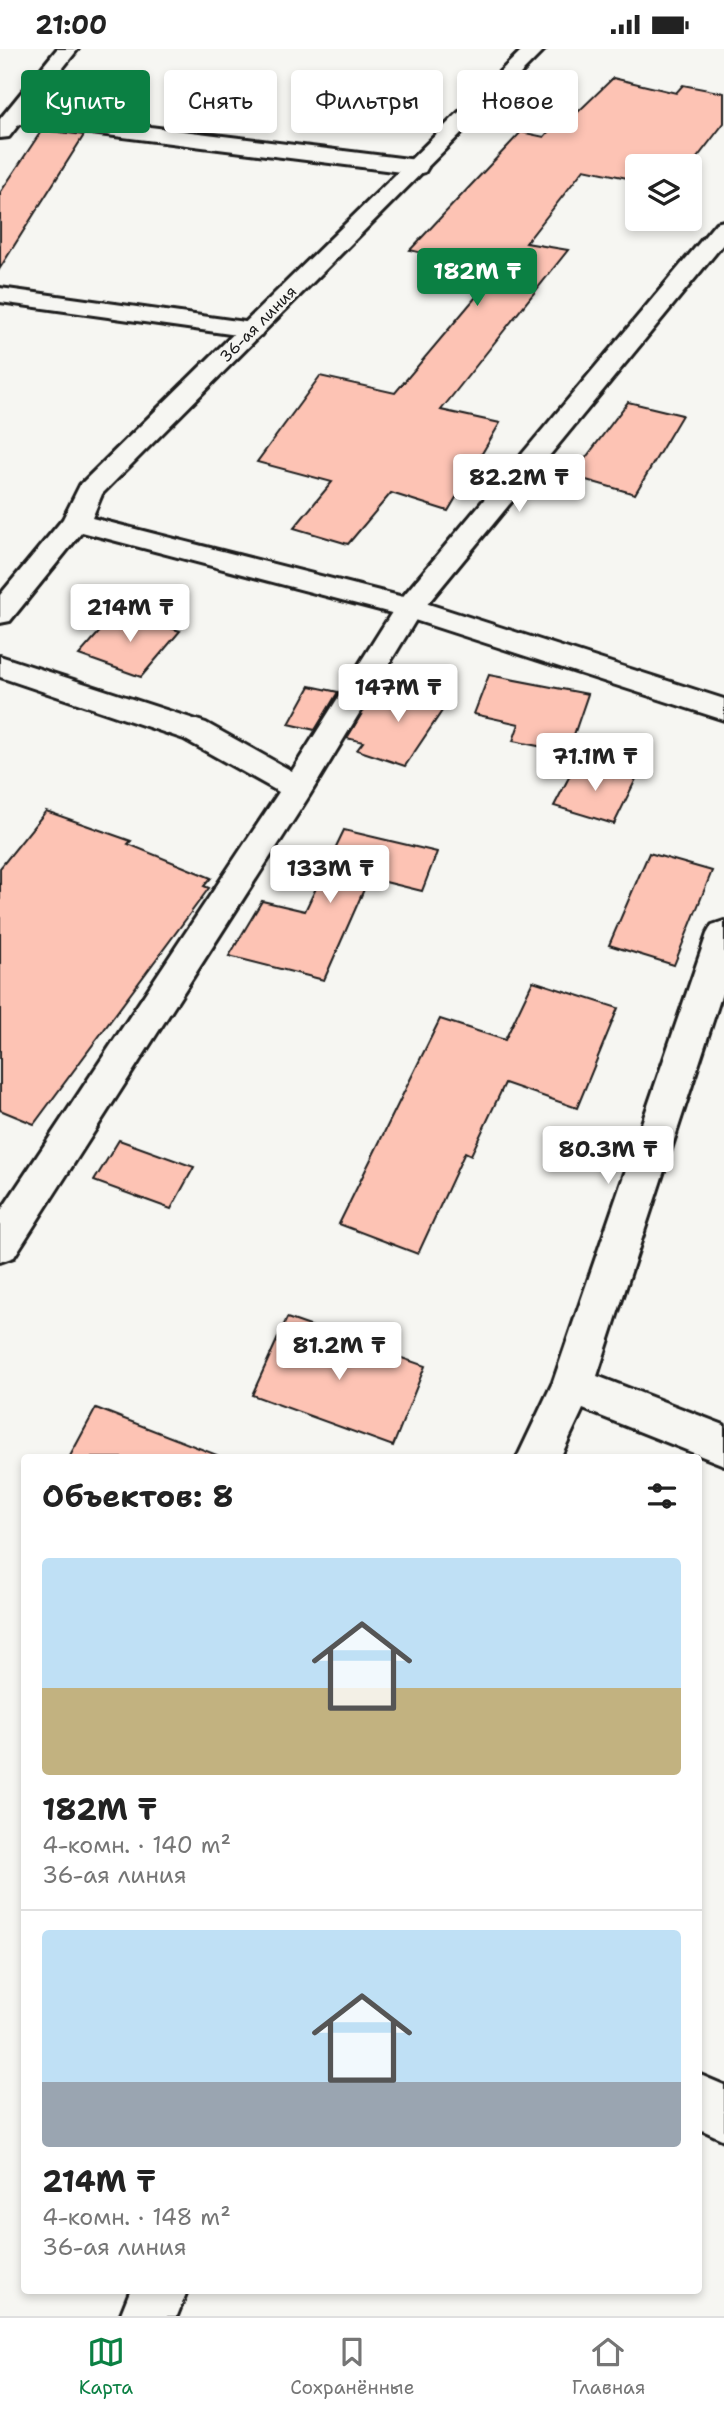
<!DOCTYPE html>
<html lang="ru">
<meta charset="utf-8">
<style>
:root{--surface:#fff;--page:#f2f2f2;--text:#222;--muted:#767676;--line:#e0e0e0;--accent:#0b8043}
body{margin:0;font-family:"Shantell Sans",sans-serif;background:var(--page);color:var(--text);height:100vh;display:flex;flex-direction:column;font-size:26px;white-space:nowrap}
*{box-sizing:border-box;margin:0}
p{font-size:23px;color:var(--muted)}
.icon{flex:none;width:38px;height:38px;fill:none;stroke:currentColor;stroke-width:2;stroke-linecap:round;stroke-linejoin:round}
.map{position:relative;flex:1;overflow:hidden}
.side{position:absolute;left:21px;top:1405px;width:681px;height:840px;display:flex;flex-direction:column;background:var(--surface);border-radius:7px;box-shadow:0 4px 10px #0003}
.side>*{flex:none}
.hud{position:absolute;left:21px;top:21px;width:682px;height:63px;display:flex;gap:14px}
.fabs{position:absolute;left:625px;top:105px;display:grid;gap:14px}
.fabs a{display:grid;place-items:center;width:77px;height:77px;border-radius:7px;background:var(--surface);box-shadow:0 4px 10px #0003;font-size:35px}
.price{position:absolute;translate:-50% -60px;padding:0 16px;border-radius:7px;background:#fff;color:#222;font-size:23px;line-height:46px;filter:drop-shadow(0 2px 4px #0008)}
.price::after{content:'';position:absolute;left:50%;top:42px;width:21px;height:16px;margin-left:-10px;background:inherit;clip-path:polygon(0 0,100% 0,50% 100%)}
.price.current{background:var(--accent);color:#fff}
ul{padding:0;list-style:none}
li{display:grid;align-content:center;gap:14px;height:371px;padding:0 21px}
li+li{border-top:2px solid var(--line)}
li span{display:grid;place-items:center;height:217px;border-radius:7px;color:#555}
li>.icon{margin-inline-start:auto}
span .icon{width:126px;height:126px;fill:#fffc;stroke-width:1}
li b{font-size:30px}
h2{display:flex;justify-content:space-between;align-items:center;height:84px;padding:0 21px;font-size:30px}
.chip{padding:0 24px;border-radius:7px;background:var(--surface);box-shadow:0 4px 10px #0003;font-size:24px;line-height:63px}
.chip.current{background:var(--accent);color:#fff}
.status{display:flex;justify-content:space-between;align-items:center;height:49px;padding:0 35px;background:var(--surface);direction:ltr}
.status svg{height:19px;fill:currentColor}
.menu{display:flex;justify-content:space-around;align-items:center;height:98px;border-top:2px solid var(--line);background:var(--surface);font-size:19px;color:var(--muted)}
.menu a{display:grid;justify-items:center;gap:4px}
.menu .current{color:var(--accent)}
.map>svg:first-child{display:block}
</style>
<div class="status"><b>21:00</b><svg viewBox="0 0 49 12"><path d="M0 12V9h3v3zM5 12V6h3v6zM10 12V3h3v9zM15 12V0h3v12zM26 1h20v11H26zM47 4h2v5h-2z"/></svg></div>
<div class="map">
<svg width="724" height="2267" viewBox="0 0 724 2267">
<rect width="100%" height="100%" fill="#f6f6f2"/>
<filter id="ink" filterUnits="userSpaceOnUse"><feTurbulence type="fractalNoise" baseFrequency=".0143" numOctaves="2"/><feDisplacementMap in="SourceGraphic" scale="14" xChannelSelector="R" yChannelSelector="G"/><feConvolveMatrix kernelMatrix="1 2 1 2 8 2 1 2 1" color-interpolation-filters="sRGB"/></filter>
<g filter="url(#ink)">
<g fill="#fdc3b4" stroke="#1c1c1c" stroke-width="2">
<path d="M 613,29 L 676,44 L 683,36 L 724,44 L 724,74 L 690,118 L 637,117 L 637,131 L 584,120 L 526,194 L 568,201 L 441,361 L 500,374 L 448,462 L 391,444 L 348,495 L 294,479 L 332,433 L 257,413 L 320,327 L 395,344 L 497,223 L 410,201 L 521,83 L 544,88 L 566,62 L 577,64 Z"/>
<path d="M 42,81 L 84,86 L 0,219 L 0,144 Z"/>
<path d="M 628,353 L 682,366 L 635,445 L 572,427 Z"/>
<path d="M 118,562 L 180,582 L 141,628 L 79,606 Z"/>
<path d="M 489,626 L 588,645 L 568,703 L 513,692 L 519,675 L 474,665 Z"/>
<path d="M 403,635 L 450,650 L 405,717 L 357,701 L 363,693 L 347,689 L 370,651 L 389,656 Z"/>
<path d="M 310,637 L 338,643 L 315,681 L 289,675 Z"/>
<path d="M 577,713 L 636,730 L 614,775 L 554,757 Z"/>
<path d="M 46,762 L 131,792 L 128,795 L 211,829 L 204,837 L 209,839 L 34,1075 L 0,1061 L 0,819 Z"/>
<path d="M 344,781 L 437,803 L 422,842 L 369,829 L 324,931 L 229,907 L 262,852 L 305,862 Z"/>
<path d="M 649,804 L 712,822 L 674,916 L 609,896 Z"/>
<path d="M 533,932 L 618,959 L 577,1059 L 505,1034 L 471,1106 L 465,1103 L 418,1205 L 339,1175 L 440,970 L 505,991 Z"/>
<path d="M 119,1091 L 194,1118 L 171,1160 L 94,1132 Z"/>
<path d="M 287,1269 L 425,1317 L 393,1397 L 252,1346 Z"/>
<path d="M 96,1359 L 217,1406 L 216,1409 L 69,1409 Z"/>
</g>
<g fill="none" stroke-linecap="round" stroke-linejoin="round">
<g stroke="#1c1c1c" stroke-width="6">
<g id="street">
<path d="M 57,0 L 78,0 L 28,63 L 417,111 L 425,113 L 428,118 L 425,123 L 417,125 L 19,75 L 9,88 L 0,89 L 0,70 Z"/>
<path d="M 724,172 L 724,194 L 420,564 L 309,747 L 14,1208 L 0,1213 L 0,1163 L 279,743 L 184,690 L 0,628 L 0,607 L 206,674 L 292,722 L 399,552 L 716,174 Z"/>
<path d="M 0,239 L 252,274 L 261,276 L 264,281 L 261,286 L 252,288 L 0,253 Z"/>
<path d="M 724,872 L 724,938 L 597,1327 L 724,1376 L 724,1416 L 583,1360 L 560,1409 L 517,1409 L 553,1333 L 707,885 L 712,876 Z"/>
<path d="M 698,2025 L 724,2036 L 724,2091 L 698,2079 Z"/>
<path d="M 130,2242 L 187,2242 L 177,2267 L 120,2267 Z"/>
</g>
</g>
<g stroke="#1c1c1c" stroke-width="6">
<path id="secondary" d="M 523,0 L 545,0 L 102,445 L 92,469 L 419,552 L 724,650 L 724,671 L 399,566 L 82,483 L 10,572 L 0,574 L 0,546 L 63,470 L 80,436 Z"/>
</g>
<use href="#street" fill="#f6f6f2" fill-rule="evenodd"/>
<use href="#secondary" fill="#f6f6f2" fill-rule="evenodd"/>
</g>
</g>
<g text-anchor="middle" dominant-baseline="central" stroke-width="5" stroke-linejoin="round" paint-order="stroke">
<g font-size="16" fill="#1c1c1c" stroke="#f6f6f2">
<text transform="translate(258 275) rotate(-45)">36-ая линия</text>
</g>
</g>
</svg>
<div class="fabs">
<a><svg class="icon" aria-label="layers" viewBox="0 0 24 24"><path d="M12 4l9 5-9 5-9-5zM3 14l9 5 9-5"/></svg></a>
</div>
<b class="price current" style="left:477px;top:259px">182M ₸</b>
<b class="price" style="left:519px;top:465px">82.2M ₸</b>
<b class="price" style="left:130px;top:595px">214M ₸</b>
<b class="price" style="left:398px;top:675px">147M ₸</b>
<b class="price" style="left:595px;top:744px">71.1M ₸</b>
<b class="price" style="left:330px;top:856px">133M ₸</b>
<b class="price" style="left:608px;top:1137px">80.3M ₸</b>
<b class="price" style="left:339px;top:1333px">81.2M ₸</b>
<div class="hud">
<a class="chip current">Купить</a>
<a class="chip">Снять</a>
<a class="chip">Фильтры</a>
<a class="chip">Новое</a>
</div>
<section class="side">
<h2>Объектов: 8<svg class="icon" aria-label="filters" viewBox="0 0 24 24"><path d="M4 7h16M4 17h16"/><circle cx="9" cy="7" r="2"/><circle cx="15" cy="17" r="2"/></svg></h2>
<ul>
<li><span style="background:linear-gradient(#bfe0f5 60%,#c2b280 0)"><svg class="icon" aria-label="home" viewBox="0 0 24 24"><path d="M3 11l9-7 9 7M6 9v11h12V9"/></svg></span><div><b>182M ₸</b><p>4-комн. · 140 m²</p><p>36-ая линия</p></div></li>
<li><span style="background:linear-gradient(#bfe0f5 70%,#9aa5b1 0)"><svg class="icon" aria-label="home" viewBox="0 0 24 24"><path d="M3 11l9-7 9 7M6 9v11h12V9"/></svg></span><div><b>214M ₸</b><p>4-комн. · 148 m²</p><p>36-ая линия</p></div></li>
</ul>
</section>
</div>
<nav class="menu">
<a class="current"><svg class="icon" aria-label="map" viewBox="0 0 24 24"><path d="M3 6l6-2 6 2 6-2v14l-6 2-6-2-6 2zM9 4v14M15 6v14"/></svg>Карта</a>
<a><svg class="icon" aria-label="saved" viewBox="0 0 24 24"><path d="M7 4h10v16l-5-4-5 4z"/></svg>Сохранённые</a>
<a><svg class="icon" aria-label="home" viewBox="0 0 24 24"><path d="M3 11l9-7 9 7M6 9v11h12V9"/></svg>Главная</a>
</nav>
